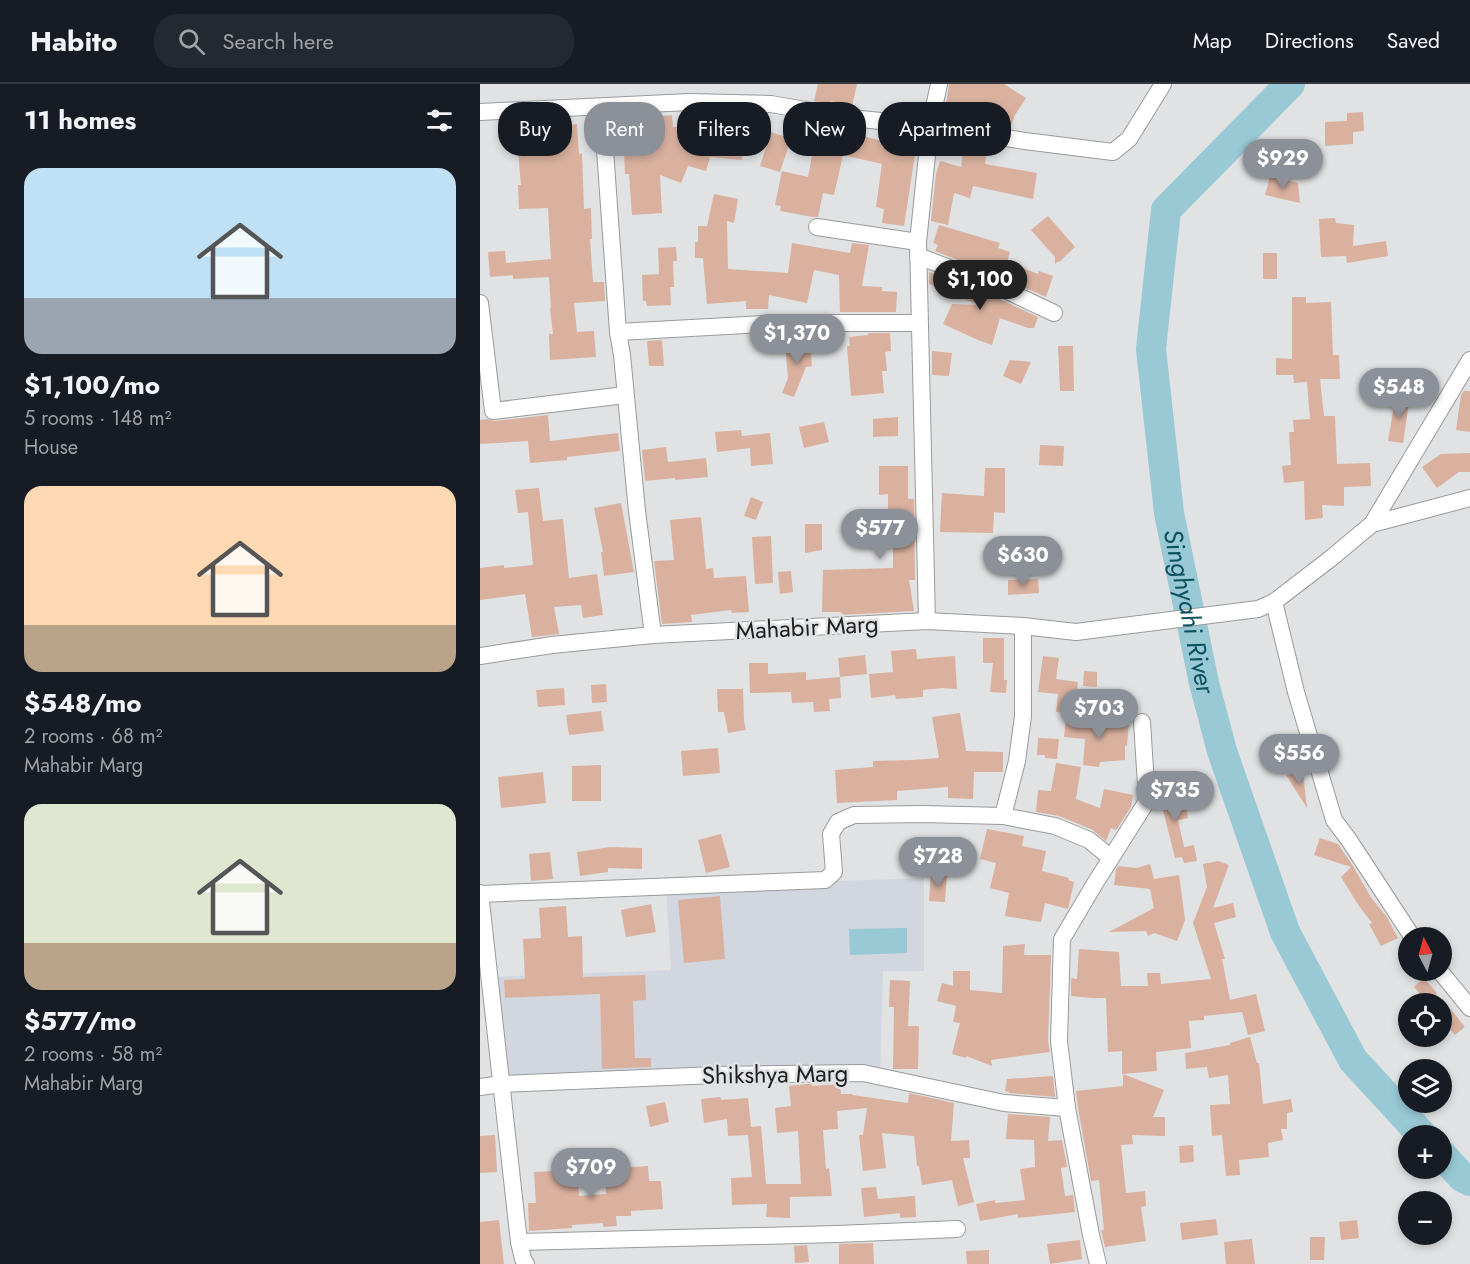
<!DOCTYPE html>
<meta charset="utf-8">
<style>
:root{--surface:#171b24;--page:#242831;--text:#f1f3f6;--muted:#9ea1a6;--line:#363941;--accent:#8c9099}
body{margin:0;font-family:Jost,sans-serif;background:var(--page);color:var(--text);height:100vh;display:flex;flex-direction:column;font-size:22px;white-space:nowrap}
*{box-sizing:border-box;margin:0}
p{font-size:20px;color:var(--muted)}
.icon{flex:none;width:33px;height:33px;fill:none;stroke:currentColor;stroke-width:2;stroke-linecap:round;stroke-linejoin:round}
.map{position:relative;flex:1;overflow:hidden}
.drawer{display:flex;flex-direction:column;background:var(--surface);width:480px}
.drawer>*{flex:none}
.banner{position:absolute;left:18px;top:18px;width:570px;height:54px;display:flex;gap:12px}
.needle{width:39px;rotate:354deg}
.tools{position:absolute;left:918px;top:843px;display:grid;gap:12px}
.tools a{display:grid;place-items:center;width:54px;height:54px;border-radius:50%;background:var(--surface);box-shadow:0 3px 9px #0003;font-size:30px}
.price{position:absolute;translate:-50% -51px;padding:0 14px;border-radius:21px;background:var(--accent);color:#fff;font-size:20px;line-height:39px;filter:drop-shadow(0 2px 3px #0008)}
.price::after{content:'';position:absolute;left:50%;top:36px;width:18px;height:14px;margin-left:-9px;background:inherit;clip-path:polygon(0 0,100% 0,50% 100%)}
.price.current{background:#222;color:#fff}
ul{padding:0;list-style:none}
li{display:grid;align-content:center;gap:12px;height:318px;padding:0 24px}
li span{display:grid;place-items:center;height:186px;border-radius:18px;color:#555}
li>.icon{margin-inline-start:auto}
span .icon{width:108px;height:108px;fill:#fffc;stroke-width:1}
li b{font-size:26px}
h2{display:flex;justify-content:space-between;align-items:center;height:72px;padding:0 24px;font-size:26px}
.pill{padding:0 21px;border-radius:24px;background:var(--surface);box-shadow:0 3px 9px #0003;font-size:21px;line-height:54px}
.pill.current{background:var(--accent);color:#fff}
header{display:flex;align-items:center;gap:36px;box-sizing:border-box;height:84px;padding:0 30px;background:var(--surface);border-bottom:2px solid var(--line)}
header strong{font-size:28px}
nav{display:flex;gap:33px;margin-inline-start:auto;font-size:21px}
.search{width:420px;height:54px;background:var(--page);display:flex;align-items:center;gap:15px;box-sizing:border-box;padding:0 21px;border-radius:24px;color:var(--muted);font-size:22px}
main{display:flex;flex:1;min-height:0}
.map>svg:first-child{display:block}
</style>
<header>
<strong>Habito</strong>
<div class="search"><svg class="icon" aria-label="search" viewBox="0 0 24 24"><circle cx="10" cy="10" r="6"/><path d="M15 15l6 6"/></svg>Search here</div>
<nav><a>Map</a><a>Directions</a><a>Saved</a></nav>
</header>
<main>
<section class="drawer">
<h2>11 homes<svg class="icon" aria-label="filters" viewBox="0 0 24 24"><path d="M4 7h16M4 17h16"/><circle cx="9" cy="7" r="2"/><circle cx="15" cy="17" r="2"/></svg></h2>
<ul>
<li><span style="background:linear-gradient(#bfe0f5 70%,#9aa5b1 0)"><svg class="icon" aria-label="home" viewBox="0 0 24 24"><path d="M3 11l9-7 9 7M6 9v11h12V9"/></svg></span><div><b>$1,100/mo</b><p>5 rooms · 148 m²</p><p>House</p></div></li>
<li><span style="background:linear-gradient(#ffd9b3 75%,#b9a48a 0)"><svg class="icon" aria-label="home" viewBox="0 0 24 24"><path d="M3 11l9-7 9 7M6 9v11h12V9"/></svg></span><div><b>$548/mo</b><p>2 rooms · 68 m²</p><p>Mahabir Marg</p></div></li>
<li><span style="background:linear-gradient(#dfe7d0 75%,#b9a48a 0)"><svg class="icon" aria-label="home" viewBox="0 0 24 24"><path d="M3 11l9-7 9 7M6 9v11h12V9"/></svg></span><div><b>$577/mo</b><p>2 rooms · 58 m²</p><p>Mahabir Marg</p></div></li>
</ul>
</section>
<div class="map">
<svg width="990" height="1180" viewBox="0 0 990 1180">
<rect width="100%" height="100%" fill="#e1e2e3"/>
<path fill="#d2d7df" d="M 444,794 L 444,887 L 403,887 L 400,992 L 21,1000 L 9,893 L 191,886 L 186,803 Z"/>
<path fill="#98c9d5" d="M 427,844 L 427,869 L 370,871 L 369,845 Z"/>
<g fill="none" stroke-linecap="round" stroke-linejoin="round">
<g stroke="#98c9d5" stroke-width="30">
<path id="s1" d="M 810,0 L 686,126 L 671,265 L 689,429 L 724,599 L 742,667 L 805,848 L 873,976 L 943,1052"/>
<path d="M 962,1071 L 982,1093 L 990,1097"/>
</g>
</g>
<g fill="#dab19f">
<path d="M 338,0 L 377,0 L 372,22 L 351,17 L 350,20 L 334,17 Z"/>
<path d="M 469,0 L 524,0 L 546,14 L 535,31 L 530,44 L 464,34 Z"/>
<path d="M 883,28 L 884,47 L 873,48 L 873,60 L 845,62 L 845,38 L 867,37 L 867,29 Z"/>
<path d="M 192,31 L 193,43 L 233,43 L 233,45 L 264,49 L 262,76 L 230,73 L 226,87 L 208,82 L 201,99 L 180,91 L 182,129 L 152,131 L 149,90 L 145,90 L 144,66 L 175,65 L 173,33 Z"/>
<path d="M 89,35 L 89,41 L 97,40 L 99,70 L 102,69 L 104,125 L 111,124 L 112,155 L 110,155 L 113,198 L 124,198 L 125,217 L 94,219 L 97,248 L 114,247 L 116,273 L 70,276 L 69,250 L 73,250 L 70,224 L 71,224 L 69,193 L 33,195 L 33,191 L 10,193 L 8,168 L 25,167 L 26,179 L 71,175 L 68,124 L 39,125 L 38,101 L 41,101 L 36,44 L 57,43 L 57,38 Z"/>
<path d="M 330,37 L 346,40 L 345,45 L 368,54 L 370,49 L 406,58 L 407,48 L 438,51 L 424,142 L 402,139 L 404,125 L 396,123 L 402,80 L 363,71 L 354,111 L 343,109 L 338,133 L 333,133 L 300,127 L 301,122 L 295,121 L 302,87 L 328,93 L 333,67 L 321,64 L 326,39 L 329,40 Z"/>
<path d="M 291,48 L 311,55 L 300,88 L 280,82 Z"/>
<path d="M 484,58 L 507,62 L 505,80 L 557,89 L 553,115 L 493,102 L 490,114 L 474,109 L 468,141 L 451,137 L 456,90 L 460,77 L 481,83 Z"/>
<path d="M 790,92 L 818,99 L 820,119 L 785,111 Z"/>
<path d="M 234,110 L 258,115 L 254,139 L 247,137 L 248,185 L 308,189 L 312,159 L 370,169 L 372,159 L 389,161 L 382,202 L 402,203 L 402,207 L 417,208 L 416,228 L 360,228 L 359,191 L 334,186 L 327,219 L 289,211 L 288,225 L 266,225 L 266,217 L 227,220 L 223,174 L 215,174 L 215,158 L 218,158 L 218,142 L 227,142 Z"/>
<path d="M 568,132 L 595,163 L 579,178 L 578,177 L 575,180 L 575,173 L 551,146 Z"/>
<path d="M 855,134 L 856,139 L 874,141 L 873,162 L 906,157 L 908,172 L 867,179 L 866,172 L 841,173 L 839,135 Z"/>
<path d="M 459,141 L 520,159 L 518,164 L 530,168 L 527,178 L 558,190 L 559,187 L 573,192 L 566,213 L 523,194 L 455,167 L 458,161 L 453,159 Z"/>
<path d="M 196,163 L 197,177 L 193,177 L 194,203 L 190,203 L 191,221 L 167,222 L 166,217 L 163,217 L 162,191 L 179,190 L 178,164 Z"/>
<rect x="783" y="169" width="14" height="26"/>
<path d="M 449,188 L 515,213 L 558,233 L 554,244 L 548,244 L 520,234 L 512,261 L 498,256 L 463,240 L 472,220 L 499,221 L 449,200 Z"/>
<path d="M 812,213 L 826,213 L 826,219 L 851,218 L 853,271 L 859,271 L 860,295 L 840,295 L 844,332 L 855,332 L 857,380 L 890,379 L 891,402 L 864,403 L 864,422 L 842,421 L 843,434 L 825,436 L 824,397 L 804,399 L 802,382 L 811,381 L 809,348 L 814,348 L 813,336 L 830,335 L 827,298 L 814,299 L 813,291 L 796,291 L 796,274 L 812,275 Z"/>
<path d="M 388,249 L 410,249 L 411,267 L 405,268 L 407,287 L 402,287 L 404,309 L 371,312 L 367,262 L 370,262 L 369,253 L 388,251 Z"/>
<path d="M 182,256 L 184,282 L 169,282 L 167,257 Z"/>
<path d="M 330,257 L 332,282 L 326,283 L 314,313 L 302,309 L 308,294 L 305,260 Z"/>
<path d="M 578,262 L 593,262 L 594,307 L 580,307 Z"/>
<path d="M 452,267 L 472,269 L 469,292 L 452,291 Z"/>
<path d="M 530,276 L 551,278 L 541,300 L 523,292 Z"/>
<path d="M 984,307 L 990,307 L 990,348 L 976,346 L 981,311 Z"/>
<path d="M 916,310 L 930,312 L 923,359 L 908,357 Z"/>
<path d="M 68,331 L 70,357 L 138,349 L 140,367 L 87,373 L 87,376 L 50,379 L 48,357 L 0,360 L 0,336 L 7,335 L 14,337 Z"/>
<path d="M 418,333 L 418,352 L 393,353 L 393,335 Z"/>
<path d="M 344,338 L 349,358 L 324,364 L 319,343 Z"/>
<path d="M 261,346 L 262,352 L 290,349 L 293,380 L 271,382 L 270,364 L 237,368 L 235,348 Z"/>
<path d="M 560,361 L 584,362 L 583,382 L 559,381 Z"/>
<path d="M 186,363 L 188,378 L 226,374 L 228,393 L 195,396 L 195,394 L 165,397 L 162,366 Z"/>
<path d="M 990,369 L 990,388 L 979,388 L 957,404 L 942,383 L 961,370 Z"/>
<path d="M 399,382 L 428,382 L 428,415 L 434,415 L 435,496 L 429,496 L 434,527 L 361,531 L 361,528 L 342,528 L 343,486 L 413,484 L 413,457 L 408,457 L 408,410 L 399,411 Z"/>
<path d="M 505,384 L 525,384 L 525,429 L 514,428 L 513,449 L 460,448 L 462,409 L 504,412 Z"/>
<path d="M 59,404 L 63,437 L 83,435 L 89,494 L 117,490 L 123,531 L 103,534 L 101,521 L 74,523 L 79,550 L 52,553 L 45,510 L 0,516 L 0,484 L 24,481 L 24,484 L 53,481 L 48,428 L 38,429 L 35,406 Z"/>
<path d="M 271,413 L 283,418 L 276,436 L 264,432 Z"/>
<path d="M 141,419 L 154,488 L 124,492 L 121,468 L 123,468 L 114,424 Z"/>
<path d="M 221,433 L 226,485 L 233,484 L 234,494 L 266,492 L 269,528 L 252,529 L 251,526 L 211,531 L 212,538 L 182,540 L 174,477 L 194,476 L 190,436 Z"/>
<path d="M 325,440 L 342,440 L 342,466 L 325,469 Z"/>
<path d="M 291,452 L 293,499 L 275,500 L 272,453 Z"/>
<path d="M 311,487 L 313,508 L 300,510 L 298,488 Z"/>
<path d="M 558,495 L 559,509 L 528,511 L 528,496 Z"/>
<path d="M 503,554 L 524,554 L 524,596 L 527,596 L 526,609 L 510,608 L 513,579 L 503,579 Z"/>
<path d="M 436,565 L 437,575 L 475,572 L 477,605 L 462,604 L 443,606 L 443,613 L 416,615 L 415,611 L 391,614 L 389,590 L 413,588 L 411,567 Z"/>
<path d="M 385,571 L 387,590 L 360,593 L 358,574 Z"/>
<path d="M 563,572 L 579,574 L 576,595 L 598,598 L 594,630 L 576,628 L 578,610 L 558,608 Z"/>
<path d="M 269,579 L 288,579 L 288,590 L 326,588 L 326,596 L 360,593 L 361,614 L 349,615 L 350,627 L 334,628 L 333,618 L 312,619 L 311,608 L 270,609 Z"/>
<path d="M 604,587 L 617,588 L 617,603 L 603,602 Z"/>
<path d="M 126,600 L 127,618 L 112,619 L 111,601 Z"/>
<path d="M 84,604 L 85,621 L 58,623 L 56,606 Z"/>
<path d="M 237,605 L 263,605 L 264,637 L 266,646 L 248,649 L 244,628 L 238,628 Z"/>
<path d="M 121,627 L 124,647 L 89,651 L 86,631 Z"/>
<path d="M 480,629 L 486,667 L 523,668 L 523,688 L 494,688 L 493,715 L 468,714 L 468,703 L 417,707 L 417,716 L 357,719 L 355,686 L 393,683 L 393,677 L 432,676 L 459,674 L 452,633 Z"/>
<path d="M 586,634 L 649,640 L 647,662 L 645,662 L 645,676 L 620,678 L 619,683 L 603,681 L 605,655 L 584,653 Z"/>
<path d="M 558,654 L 579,655 L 577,675 L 565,674 L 565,671 L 557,671 Z"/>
<path d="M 238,664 L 240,689 L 203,692 L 201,667 Z"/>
<path d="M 818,668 L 821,684 L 807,686 L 804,670 Z"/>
<path d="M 576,679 L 601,683 L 596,715 L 620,724 L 624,705 L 653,711 L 651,723 L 636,746 L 631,744 L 626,757 L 613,746 L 579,732 L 556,728 L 558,706 L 571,707 Z"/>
<path d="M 121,681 L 121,717 L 92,717 L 92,682 Z"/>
<path d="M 63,688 L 66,719 L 21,724 L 18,693 Z"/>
<path d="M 823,689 L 827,724 L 806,691 Z"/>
<path d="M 690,695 L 691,721 L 706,719 L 708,734 L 698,736 L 704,763 L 714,761 L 717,777 L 704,779 L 702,773 L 695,774 L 677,702 L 676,696 Z"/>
<path d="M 507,745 L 544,752 L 542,762 L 566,767 L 562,787 L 589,794 L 588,796 L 594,798 L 588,825 L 565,819 L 561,838 L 525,832 L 529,809 L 510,804 L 516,779 L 500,775 Z"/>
<path d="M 241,750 L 250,783 L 226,789 L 218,756 Z"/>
<path d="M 840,754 L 858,760 L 875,785 L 874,784 L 892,815 L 907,833 L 918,854 L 901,862 L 889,840 L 892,839 L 879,822 L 861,793 L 871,783 L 834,771 Z"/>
<path d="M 130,763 L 162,764 L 162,785 L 128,784 L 128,788 L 100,792 L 97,768 Z"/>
<path d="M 70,768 L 73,795 L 51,797 L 49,770 Z"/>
<path d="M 738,777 L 749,781 L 733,824 L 753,819 L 756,833 L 734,839 L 745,875 L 742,875 L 750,916 L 776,910 L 785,947 L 768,951 L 762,928 L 724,932 L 724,936 L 709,937 L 711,964 L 676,968 L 677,987 L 642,990 L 642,967 L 628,968 L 626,914 L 612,914 L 591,912 L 591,894 L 597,895 L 599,865 L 639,868 L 641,902 L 668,902 L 667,889 L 680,889 L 681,900 L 731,895 L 713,839 L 727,803 L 723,780 Z"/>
<path d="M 670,780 L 674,795 L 699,791 L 705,836 L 697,857 L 674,849 L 668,852 L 666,847 L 629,848 L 674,824 L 670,805 L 634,801 L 636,786 L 638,782 L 657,784 Z"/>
<path d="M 451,789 L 467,790 L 465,818 L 449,817 Z"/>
<path d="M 240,812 L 245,875 L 204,879 L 198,816 Z"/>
<path d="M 171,820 L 176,848 L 146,853 L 141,826 Z"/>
<path d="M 86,822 L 88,853 L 102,852 L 103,893 L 165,891 L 166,916 L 153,917 L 155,974 L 171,974 L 171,983 L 122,985 L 120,910 L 25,914 L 24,896 L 45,895 L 43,855 L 61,854 L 59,824 Z"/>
<path d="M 545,860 L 544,871 L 571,871 L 568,957 L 570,968 L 511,976 L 512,982 L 486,972 L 486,974 L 472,970 L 480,939 L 473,938 L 476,922 L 457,917 L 462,899 L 473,902 L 473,887 L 490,887 L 490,906 L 522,909 L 523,862 Z"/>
<path d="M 944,894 L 957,909 L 947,918 L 934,903 Z"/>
<path d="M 410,896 L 430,897 L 428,942 L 439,942 L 438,985 L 413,985 L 414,923 L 409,923 Z"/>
<path d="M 962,914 L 985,943 L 975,951 L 962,936 Z"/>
<path d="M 770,953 L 777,979 L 779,979 L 783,1020 L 811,1015 L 813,1028 L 807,1029 L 807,1045 L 801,1045 L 803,1056 L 788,1059 L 789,1073 L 759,1076 L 760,1091 L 746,1092 L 742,1051 L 732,1052 L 730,1021 L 750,1020 L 748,991 L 729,994 L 727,983 L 706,985 L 705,969 L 750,961 L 750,959 Z"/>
<path d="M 643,990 L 684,1006 L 673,1033 L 685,1033 L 685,1052 L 652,1051 L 653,1060 L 641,1061 L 646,1109 L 665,1107 L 666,1122 L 661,1123 L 666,1157 L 625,1163 L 621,1146 L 624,1146 L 619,1096 L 611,1097 L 598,1024 L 596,1007 L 643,1002 Z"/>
<path d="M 573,992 L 575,1013 L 529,1009 L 529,1008 L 525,1007 L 527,995 Z"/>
<path d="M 327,1000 L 332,1000 L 332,1002 L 360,1000 L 361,1010 L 372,1010 L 372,1011 L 428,1019 L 429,1009 L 474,1019 L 471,1057 L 489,1056 L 490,1074 L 483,1074 L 494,1118 L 478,1122 L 472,1096 L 442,1101 L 439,1082 L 437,1082 L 434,1052 L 402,1049 L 406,1084 L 383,1087 L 379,1051 L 383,1051 L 387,1024 L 357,1027 L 358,1045 L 343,1046 L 346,1085 L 349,1084 L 352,1112 L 310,1113 L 310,1134 L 286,1133 L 287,1120 L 252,1121 L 251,1094 L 272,1093 L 268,1051 L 248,1052 L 247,1035 L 224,1039 L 221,1015 L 240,1013 L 241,1016 L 268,1014 L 271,1043 L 281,1042 L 286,1100 L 321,1100 L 318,1047 L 297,1049 L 295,1024 L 311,1022 L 309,1002 Z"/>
<path d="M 185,1018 L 189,1038 L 170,1043 L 166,1022 Z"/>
<path d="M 528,1030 L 570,1033 L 568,1057 L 582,1056 L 587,1083 L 581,1084 L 585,1112 L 593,1111 L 595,1128 L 538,1134 L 538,1130 L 500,1137 L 496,1120 L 515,1116 L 515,1119 L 545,1116 L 540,1085 L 555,1083 L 554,1056 L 526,1055 Z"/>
<path d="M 15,1051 L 17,1088 L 0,1089 L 0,1052 Z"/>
<path d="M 713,1061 L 714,1078 L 700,1079 L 699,1062 Z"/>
<path d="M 168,1082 L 169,1097 L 181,1097 L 183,1125 L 151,1127 L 151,1132 L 136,1132 L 137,1142 L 123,1143 L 123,1139 L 92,1141 L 92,1144 L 49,1147 L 48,1119 L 56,1119 L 54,1088 L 97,1086 L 99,1112 L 126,1110 L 124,1085 Z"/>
<path d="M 396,1103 L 398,1115 L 435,1112 L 436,1133 L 420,1134 L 420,1129 L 384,1133 L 381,1104 Z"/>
<path d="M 736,1135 L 738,1151 L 702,1156 L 700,1139 Z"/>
<path d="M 19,1136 L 24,1180 L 0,1180 L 0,1138 Z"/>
<path d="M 877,1136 L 879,1154 L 861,1156 L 859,1138 Z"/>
<path d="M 830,1153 L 845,1153 L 844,1176 L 830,1176 Z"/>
<path d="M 772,1155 L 775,1180 L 746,1180 L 744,1158 Z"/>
<path d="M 600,1156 L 602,1175 L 570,1180 L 567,1160 Z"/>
<path d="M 393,1159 L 394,1180 L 359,1180 L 359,1160 Z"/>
<path d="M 327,1161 L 329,1178 L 315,1179 L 314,1162 Z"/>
<path d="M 509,1166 L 509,1180 L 487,1180 L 486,1167 Z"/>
</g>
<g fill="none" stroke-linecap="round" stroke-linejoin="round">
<g stroke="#999a9b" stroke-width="18">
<g id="minor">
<path d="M 120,23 L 124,52 L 138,248 L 142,271 L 157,427 L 173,551"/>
<path d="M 0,28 L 209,18 L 291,20 L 371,34 L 450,42 L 545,57 L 633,68 L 649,55 L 683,0"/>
<path d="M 337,143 L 438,158"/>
<path d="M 438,172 L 519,203 L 574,229"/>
<path d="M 0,219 L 13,327 L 145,311"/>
<path d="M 138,248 L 302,239 L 439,239"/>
<path d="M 892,440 L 990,414"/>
<path d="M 794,518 L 816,608 L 854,736 L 869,756 L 933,854"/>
<path d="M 447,537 L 438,158 L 450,42 L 459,0"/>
<path d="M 0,572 L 72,561 L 173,551 L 447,537 L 543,542 L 596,548 L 778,525 L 794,518 L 850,475 L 892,440 L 990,276"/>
<path d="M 523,732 L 537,677 L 543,632 L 543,542"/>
<path d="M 0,809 L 39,1158 L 43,1175 L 46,1180"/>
<path d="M 0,810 L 345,796 L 354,788 L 351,750 L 358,738 L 374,731 L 442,730 L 523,732 L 575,742 L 609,756 L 631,774"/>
<path d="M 959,886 L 990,924"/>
<path d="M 0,1003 L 21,1000 L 235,991 L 383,989 L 524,1019 L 587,1024"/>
<path d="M 39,1158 L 357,1150 L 477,1145"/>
<path d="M 618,1180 L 611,1151 L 587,1024 L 579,957 L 582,855 L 614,801 L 667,717 L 662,638"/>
</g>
</g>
<use href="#minor" stroke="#fff" stroke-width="16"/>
</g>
<g text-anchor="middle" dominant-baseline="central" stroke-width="5" stroke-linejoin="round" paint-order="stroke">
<g font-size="24" fill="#202021" stroke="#e1e2e3">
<text transform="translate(327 543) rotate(-3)">Mahabir Marg</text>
<text transform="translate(295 990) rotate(-1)">Shikshya Marg</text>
</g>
<g font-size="26" font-style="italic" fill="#0b515f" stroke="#e1e2e3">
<text stroke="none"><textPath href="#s1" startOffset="582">Singhyahi River</textPath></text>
</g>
</g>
</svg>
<div class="tools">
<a><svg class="needle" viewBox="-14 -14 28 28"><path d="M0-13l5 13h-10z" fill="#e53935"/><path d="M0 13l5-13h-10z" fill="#9ea1a6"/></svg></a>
<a><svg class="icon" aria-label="locate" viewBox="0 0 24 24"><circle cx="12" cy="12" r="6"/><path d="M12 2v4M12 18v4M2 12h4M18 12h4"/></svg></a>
<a><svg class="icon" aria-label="layers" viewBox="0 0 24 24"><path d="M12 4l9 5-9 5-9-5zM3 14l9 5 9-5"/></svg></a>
<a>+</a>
<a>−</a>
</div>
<b class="price" style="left:803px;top:106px">$929</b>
<b class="price current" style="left:500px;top:227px">$1,100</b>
<b class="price" style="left:317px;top:281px">$1,370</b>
<b class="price" style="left:919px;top:335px">$548</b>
<b class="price" style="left:400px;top:476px">$577</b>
<b class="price" style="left:543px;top:503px">$630</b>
<b class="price" style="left:619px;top:656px">$703</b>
<b class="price" style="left:819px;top:701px">$556</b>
<b class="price" style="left:695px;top:738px">$735</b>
<b class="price" style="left:458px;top:804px">$728</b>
<b class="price" style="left:111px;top:1115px">$709</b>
<div class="banner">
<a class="pill">Buy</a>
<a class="pill current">Rent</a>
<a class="pill">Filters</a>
<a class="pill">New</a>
<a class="pill">Apartment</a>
</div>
</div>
</main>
